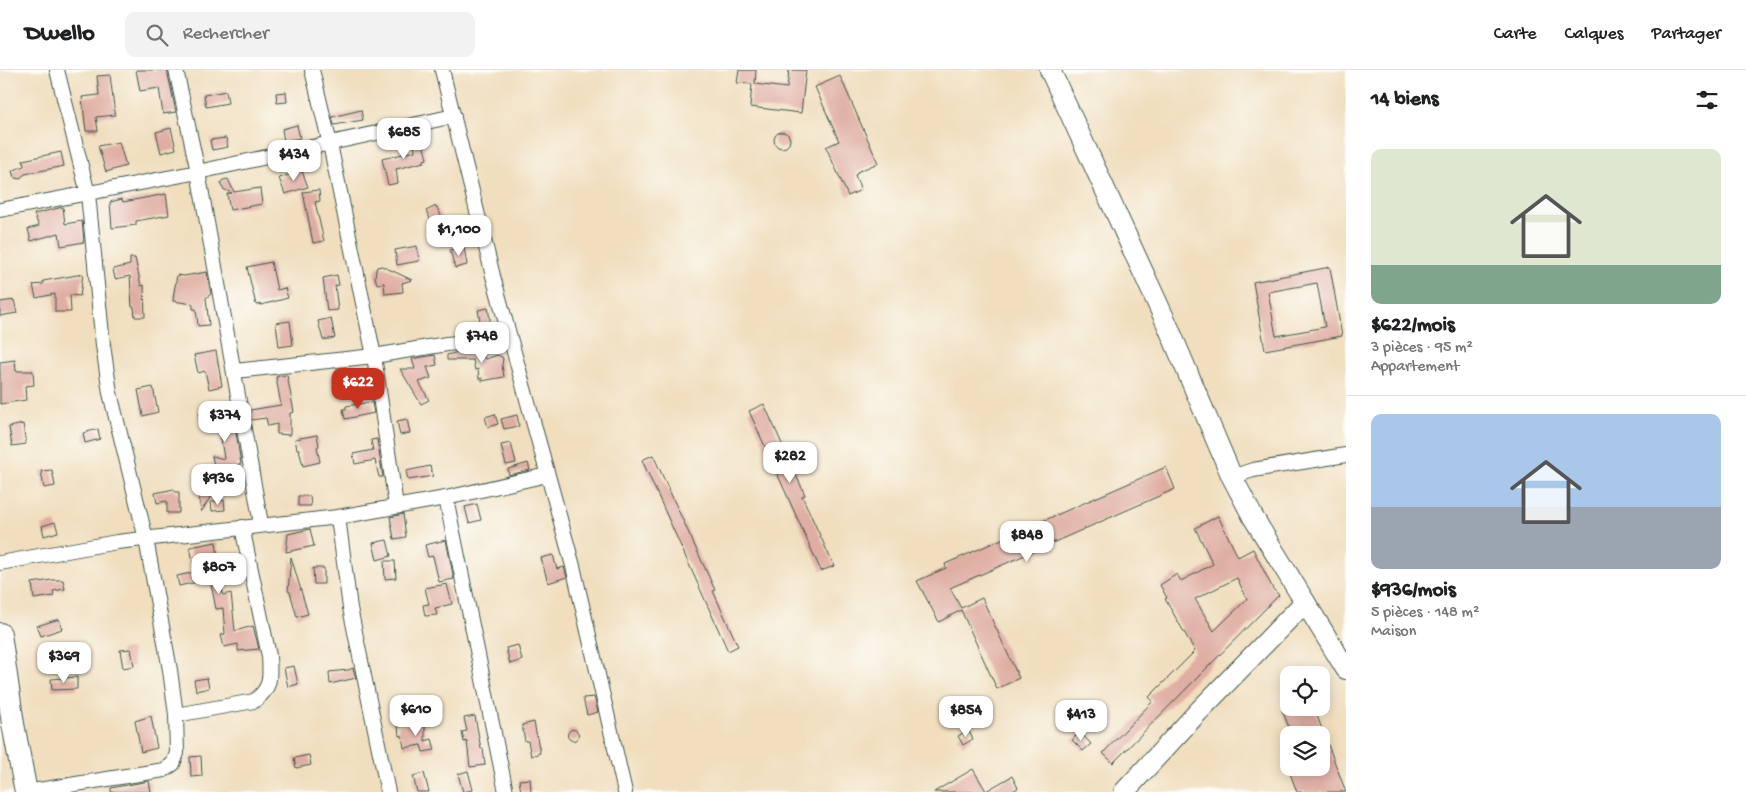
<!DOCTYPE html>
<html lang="fr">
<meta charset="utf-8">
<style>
:root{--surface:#fff;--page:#f2f2f2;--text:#202124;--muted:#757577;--line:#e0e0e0;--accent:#c8321e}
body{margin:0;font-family:"Gochi Hand",sans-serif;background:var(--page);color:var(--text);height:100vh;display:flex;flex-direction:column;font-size:19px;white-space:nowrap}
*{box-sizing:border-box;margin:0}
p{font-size:16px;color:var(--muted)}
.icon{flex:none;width:28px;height:28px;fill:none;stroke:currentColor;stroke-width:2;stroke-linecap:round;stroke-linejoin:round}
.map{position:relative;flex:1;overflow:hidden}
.sheet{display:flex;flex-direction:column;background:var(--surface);width:400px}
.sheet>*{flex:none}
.buttons{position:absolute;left:1280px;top:596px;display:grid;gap:10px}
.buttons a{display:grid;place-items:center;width:50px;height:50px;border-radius:10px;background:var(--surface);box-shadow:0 2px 12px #0003;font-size:25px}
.price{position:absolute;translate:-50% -42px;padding:0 11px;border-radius:10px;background:#fff;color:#222;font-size:16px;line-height:32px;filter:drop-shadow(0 1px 2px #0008)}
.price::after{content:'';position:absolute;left:50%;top:30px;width:15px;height:11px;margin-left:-8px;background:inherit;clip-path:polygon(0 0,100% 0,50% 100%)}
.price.active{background:var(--accent);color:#fff}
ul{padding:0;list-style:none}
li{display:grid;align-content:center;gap:10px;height:265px;padding:0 25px}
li+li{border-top:1px solid var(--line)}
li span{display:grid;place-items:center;height:155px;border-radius:10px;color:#555}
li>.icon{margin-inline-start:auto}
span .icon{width:90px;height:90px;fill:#fffc;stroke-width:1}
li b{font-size:21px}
h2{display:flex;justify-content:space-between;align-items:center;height:60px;padding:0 25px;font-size:21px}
header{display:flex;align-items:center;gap:30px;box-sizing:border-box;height:70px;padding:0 25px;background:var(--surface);border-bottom:1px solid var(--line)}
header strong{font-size:24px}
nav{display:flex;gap:28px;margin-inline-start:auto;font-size:18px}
.search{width:350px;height:45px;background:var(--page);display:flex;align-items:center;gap:12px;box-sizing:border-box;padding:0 18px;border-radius:10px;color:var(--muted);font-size:19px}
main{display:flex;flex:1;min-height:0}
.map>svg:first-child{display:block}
</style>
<header>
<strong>Dwello</strong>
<div class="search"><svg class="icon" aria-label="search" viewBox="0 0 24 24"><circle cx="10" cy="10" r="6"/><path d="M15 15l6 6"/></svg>Rechercher</div>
<nav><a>Carte</a><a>Calques</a><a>Partager</a></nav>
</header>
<main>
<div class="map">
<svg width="1346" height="722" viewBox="0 0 1346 722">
<rect width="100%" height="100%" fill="#fdfcf7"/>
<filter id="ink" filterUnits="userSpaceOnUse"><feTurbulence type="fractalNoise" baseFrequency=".02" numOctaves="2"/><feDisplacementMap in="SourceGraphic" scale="10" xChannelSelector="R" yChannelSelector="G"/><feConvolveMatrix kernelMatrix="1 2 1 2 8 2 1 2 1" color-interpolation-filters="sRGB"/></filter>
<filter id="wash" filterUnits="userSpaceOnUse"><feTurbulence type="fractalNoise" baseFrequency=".0096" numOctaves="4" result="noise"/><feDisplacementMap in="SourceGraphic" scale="20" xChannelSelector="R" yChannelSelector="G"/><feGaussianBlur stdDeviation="1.12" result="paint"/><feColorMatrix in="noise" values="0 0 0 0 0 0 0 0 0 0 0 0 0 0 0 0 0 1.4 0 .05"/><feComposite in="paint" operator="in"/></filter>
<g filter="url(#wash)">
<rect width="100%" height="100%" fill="#f0debe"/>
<g id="blocks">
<g fill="#dfada2" fill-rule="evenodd">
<path d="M 136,0 L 167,0 L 176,42 L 163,44 L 159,18 L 140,21 Z"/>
<path d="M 739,0 L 756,0 L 755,14 L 787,18 L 789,0 L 806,0 L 801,43 L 750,37 L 752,14 L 737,13 Z"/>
<path d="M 110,5 L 115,45 L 96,47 L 98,61 L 86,61 L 82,27 L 99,25 L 97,6 Z"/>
<path d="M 840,6 L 878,93 L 857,102 L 857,104 L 855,105 L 861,120 L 848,126 L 826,77 L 839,71 L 815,17 Z"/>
<path d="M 226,21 L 228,33 L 206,37 L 204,25 Z"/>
<path d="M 286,22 L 287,32 L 277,33 L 276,23 Z"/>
<path d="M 361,40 L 363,50 L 334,55 L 332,47 Z"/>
<path d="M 297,55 L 300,68 L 284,71 L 282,59 Z"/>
<path d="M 171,58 L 176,79 L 161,83 L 156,62 Z"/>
<circle cx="782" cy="70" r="8"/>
<path d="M 420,62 L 427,89 L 424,90 L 424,92 L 396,99 L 398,113 L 388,115 L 382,89 L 415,81 L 413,64 Z"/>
<path d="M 226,68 L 228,77 L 212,80 L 210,70 Z"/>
<path d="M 119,72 L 126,96 L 106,102 L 98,76 Z"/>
<path d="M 61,82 L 64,96 L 25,104 L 19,109 L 14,107 L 12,101 L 24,96 L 23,90 Z"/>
<path d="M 302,101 L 308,117 L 285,124 L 279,108 Z"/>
<path d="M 228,109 L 234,122 L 260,118 L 262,134 L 230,140 L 227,124 L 232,123 L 223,119 L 221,115 L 221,112 L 223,110 Z"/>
<path d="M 319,120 L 320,131 L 315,132 L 324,171 L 313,173 L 303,122 Z"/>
<path d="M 166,124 L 169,145 L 136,151 L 136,155 L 112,158 L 110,132 L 122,129 L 123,132 Z"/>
<path d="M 436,136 L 450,162 L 439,166 L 426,141 Z"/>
<path d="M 63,137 L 65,154 L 82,151 L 84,172 L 61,176 L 59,163 L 31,171 L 28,159 L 39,156 L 34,144 Z"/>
<path d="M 417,176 L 419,191 L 397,195 L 395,180 Z"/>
<path d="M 464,177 L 467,195 L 455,198 L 450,180 Z"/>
<path d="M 130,188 L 135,188 L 141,216 L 144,215 L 145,247 L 135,247 L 134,237 L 132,237 L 130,206 L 115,209 L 113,199 L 130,195 Z"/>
<path d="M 271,192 L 277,220 L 285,218 L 288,228 L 261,235 L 261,234 L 256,235 L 247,197 Z"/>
<path d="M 382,196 L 412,210 L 402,213 L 403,222 L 385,224 L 384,213 L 377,214 L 375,207 L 376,200 L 377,197 Z"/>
<path d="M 1330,197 L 1342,266 L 1265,280 L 1253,212 ZM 1317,213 L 1325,257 L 1276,266 L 1268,222 Z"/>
<path d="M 207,202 L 211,224 L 206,228 L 209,255 L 198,256 L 196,239 L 193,239 L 193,234 L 173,231 L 174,222 L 177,205 L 184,206 Z"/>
<path d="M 83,204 L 80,226 L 70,225 L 71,242 L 55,242 L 55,224 L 36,228 L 33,215 L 43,214 L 43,211 Z"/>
<path d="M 337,205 L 339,215 L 335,216 L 338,240 L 327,241 L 323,208 Z"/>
<path d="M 14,230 L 17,243 L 0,246 L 0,232 Z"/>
<path d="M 488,238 L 492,261 L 482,262 L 478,240 Z"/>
<path d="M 331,248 L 335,268 L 323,270 L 318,251 Z"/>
<path d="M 290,251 L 293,275 L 279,277 L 276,253 Z"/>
<path d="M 482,279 L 483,287 L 486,289 L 498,285 L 503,288 L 502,295 L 504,307 L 482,311 L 482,308 L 479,309 L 478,299 L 475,300 L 473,290 L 447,290 L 447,285 L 462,281 Z"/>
<path d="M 216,281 L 222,316 L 209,319 L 205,301 L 198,303 L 194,285 Z"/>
<path d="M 435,285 L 437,295 L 427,297 L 431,308 L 419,312 L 429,330 L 421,334 L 400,299 L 415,299 L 412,289 Z"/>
<path d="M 15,290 L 16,301 L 33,301 L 34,315 L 25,316 L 26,330 L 0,334 L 0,292 Z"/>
<path d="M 287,305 L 294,342 L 290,343 L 290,365 L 277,364 L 277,354 L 268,356 L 266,348 L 251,350 L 250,340 L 281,335 L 276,307 Z"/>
<path d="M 153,317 L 158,342 L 143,346 L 138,320 Z"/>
<path d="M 372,332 L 374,343 L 345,349 L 343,339 L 346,339 L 346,336 Z"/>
<path d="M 764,334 L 805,425 L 802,426 L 834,496 L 821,501 L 749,341 Z"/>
<path d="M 223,338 L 224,340 L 232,339 L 241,394 L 236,395 L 238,407 L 217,411 L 212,386 L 224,389 L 218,350 L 202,354 L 199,344 Z"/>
<path d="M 495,344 L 498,354 L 488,357 L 485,347 Z"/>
<path d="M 517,345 L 519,356 L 504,359 L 501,349 Z"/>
<path d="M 407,349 L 410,363 L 400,365 L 397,351 Z"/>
<path d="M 23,354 L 26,374 L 12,376 L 9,357 Z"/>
<path d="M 98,359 L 100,369 L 85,373 L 83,363 Z"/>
<path d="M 317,365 L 319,376 L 317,377 L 320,392 L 303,396 L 299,379 L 297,379 L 295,369 Z"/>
<path d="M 377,369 L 383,407 L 379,407 L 375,390 L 355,394 L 353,384 L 373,380 L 371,370 Z"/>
<path d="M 511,373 L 516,393 L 506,395 L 501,375 Z"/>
<path d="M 653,385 L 715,520 L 713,521 L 738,576 L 728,581 L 642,390 Z"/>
<path d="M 528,393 L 530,400 L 509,405 L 508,399 Z"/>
<path d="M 430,396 L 433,406 L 408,410 L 406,401 Z"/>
<path d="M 1166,397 L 1175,419 L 950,518 L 961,538 L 982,528 L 1019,608 L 997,619 L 961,540 L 939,552 L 917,511 L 946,498 L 945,494 Z"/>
<path d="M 52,400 L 55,416 L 44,418 L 41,401 Z"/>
<path d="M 217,417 L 201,442 L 198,420 Z"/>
<path d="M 174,419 L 175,422 L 179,422 L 179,443 L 167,443 L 167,431 L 157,433 L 155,423 Z"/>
<path d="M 298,426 L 310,426 L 311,436 L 298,436 Z"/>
<path d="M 224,430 L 225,440 L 212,441 L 211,432 Z"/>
<path d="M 477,434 L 481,450 L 469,453 L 465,437 Z"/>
<path d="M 403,444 L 406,467 L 394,469 L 390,447 Z"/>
<path d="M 1218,446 L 1238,487 L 1253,479 L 1273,519 L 1279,525 L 1113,693 L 1103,683 L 1153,631 L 1149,627 L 1195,581 L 1165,529 L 1167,528 L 1160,515 L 1177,504 L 1181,511 L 1213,494 L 1195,458 ZM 1237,508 L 1247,529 L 1214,561 L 1195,529 Z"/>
<path d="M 55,452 L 58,462 L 44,466 L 42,456 Z"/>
<path d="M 310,459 L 314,476 L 286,482 L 288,464 Z"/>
<path d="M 387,470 L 391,486 L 377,490 L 373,473 Z"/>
<path d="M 446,470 L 454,509 L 439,512 L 433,486 L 428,487 L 425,475 Z"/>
<path d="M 216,472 L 223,525 L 231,523 L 235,561 L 253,556 L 259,579 L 238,581 L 238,574 L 224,577 L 221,565 L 225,564 L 223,538 L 216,539 L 210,509 L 179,516 L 177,506 L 195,502 L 190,477 Z"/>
<path d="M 553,485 L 557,499 L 564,497 L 567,507 L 548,513 L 541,488 Z"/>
<path d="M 291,487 L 308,544 L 297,547 L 290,522 L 288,521 Z"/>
<path d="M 384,491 L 395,491 L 396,508 L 385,509 Z"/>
<path d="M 313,498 L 324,498 L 324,514 L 314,514 Z"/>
<path d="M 52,510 L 63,510 L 65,519 L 53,521 L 54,526 L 34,529 L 32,513 Z"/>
<path d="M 447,514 L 452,534 L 435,538 L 437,545 L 425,546 L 423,535 L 429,534 L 425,518 Z"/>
<path d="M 59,549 L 62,559 L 41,566 L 37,556 Z"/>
<path d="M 518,575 L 522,590 L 510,594 L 506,578 Z"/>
<path d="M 131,579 L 134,596 L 123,598 L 120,580 Z"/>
<path d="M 294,596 L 298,614 L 288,617 L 284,598 Z"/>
<path d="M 353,598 L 356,608 L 330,614 L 329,602 L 348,600 Z"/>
<path d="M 77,607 L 77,619 L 52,620 L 51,609 Z"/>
<path d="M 207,608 L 209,618 L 196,621 L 194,610 Z"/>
<path d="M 594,627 L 598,642 L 587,645 L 583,628 Z"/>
<path d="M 1289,638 L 1314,638 L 1346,722 L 1297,722 L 1288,698 L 1321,698 L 1321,665 L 1292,665 L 1282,640 Z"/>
<path d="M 151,646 L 157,678 L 141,682 L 135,651 Z"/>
<path d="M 475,646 L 481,679 L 483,678 L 485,695 L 470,697 L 467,671 L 464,672 L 462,662 L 467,661 L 464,648 Z"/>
<path d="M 534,652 L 540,683 L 531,686 L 528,671 L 525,671 L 522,655 Z"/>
<path d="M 425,653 L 425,671 L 432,669 L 435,680 L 423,682 L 421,675 L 404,678 L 402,665 L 399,666 L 398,656 Z"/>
<circle cx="573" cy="665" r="5.5"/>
<path d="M 968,660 L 973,669 L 963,675 L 958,666 Z"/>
<path d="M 1080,662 L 1091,674 L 1083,681 L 1072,670 Z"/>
<path d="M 309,685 L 311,695 L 296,698 L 294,688 Z"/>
<path d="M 201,686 L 202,706 L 191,707 L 190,687 Z"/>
<path d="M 973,699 L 986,721 L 1012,706 L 1018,718 L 1011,722 L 934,722 Z"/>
<path d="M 468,701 L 473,720 L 463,722 L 458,704 Z"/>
<path d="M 424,703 L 429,722 L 417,722 L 413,706 Z"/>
<path d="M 530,709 L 531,722 L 521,722 L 519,710 Z"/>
<path d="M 149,711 L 151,722 L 111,722 L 111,718 Z"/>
</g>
</g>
</g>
<g filter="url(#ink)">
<use href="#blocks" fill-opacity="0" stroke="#3e5549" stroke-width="1"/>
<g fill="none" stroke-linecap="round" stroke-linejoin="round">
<g stroke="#3e5549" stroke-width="16">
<g id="street">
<path d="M 176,0 L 198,102 L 261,454"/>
<path d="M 312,0 L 330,74 L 374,286 L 396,436"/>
<path d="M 442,0 L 493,206 L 573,496 L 625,722"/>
<path d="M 0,140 L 198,102 L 454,46"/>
<path d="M 235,301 L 374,286 L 447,274 L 509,268"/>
<path d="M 1232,407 L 1253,400 L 1346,385"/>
<path d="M 446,428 L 506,722"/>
<path d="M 338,447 L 350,538 L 388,722"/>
<path d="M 0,493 L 117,472 L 338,447 L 446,428 L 547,405"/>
<path d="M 176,645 L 254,631 C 272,618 270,607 269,586 L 242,457"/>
<path d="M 26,722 L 164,700 L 173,694 L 177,683 L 176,645 L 170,600 L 146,469 L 110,323 L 103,275 L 88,124 L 57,0"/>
</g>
</g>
<g stroke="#3e5549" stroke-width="22">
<g id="secondary">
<path d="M 1050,0 L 1167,254 L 1232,407 L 1253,447 L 1346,599"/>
<path d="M 1124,722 L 1198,642 L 1305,532"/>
</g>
</g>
<g stroke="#3e5549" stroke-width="24">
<path id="primary" d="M 0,564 L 13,654 L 26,722"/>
</g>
<use href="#street" stroke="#fff" stroke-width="14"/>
<use href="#secondary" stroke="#fff" stroke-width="20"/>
<use href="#primary" stroke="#fff" stroke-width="22"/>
</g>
</g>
</svg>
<div class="buttons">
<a><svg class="icon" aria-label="locate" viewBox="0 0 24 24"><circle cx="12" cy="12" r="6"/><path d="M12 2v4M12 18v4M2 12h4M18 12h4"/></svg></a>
<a><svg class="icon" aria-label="layers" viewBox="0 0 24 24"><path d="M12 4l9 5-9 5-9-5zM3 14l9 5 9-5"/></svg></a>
</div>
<b class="price" style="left:404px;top:90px">$685</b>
<b class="price" style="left:294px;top:112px">$434</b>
<b class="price" style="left:459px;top:187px">$1,100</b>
<b class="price" style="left:482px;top:294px">$748</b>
<b class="price active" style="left:358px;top:340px">$622</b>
<b class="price" style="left:225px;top:373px">$374</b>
<b class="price" style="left:790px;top:414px">$282</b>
<b class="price" style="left:218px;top:436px">$936</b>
<b class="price" style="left:1027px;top:493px">$848</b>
<b class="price" style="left:219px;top:525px">$807</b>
<b class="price" style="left:64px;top:614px">$369</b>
<b class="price" style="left:416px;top:667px">$610</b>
<b class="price" style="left:966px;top:668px">$854</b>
<b class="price" style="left:1081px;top:672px">$413</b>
</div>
<section class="sheet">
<h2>14 biens<svg class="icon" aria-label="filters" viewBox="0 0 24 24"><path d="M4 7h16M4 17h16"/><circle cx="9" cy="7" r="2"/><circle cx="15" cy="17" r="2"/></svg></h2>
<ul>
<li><span style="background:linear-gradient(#dfe7d0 75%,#7fa58c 0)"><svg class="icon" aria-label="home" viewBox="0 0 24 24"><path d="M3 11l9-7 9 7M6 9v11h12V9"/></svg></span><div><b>$622/mois</b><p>3 pièces · 95 m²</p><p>Appartement</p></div></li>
<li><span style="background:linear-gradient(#a9c7e8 60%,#9aa5b1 0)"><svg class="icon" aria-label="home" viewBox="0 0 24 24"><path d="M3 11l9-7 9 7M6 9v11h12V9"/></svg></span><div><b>$936/mois</b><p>5 pièces · 148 m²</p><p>Maison</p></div></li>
</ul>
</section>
</main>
